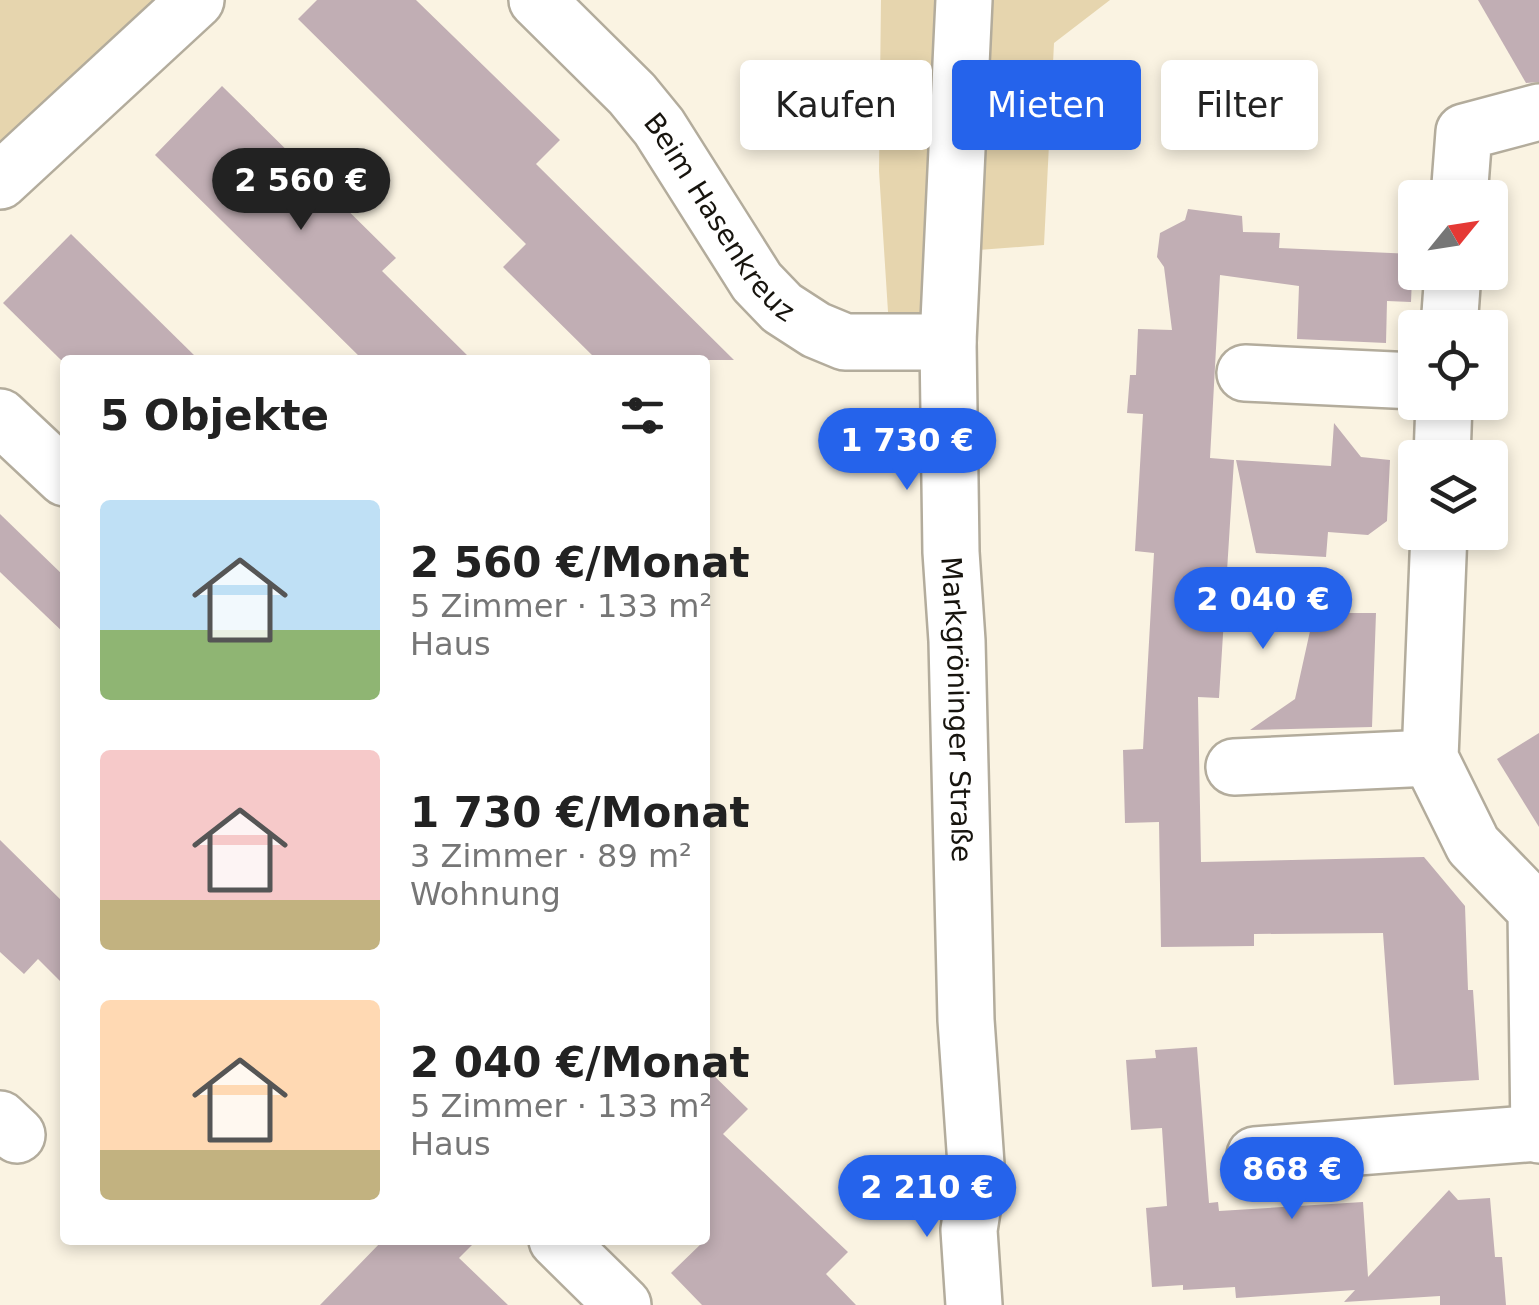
<!DOCTYPE html>
<html lang="de">
<meta charset="utf-8">
<style>
:root{--surface:#fff;--page:#f2f2f2;--text:#222;--muted:#767676;--accent:#2563eb}
body{margin:0;font-family:"DejaVu Sans",sans-serif;background:var(--page);color:var(--text);height:100vh;display:flex;flex-direction:column;font-size:38px;white-space:nowrap}
*{box-sizing:border-box;margin:0}
p{font-size:32px;color:var(--muted)}
.icon{flex:none;width:55px;height:55px;fill:none;stroke:currentColor;stroke-width:2;stroke-linecap:round;stroke-linejoin:round}
.map{position:relative;flex:1;overflow:hidden}
.panel{position:absolute;left:60px;top:355px;width:650px;height:890px;display:flex;flex-direction:column;background:var(--surface);border-radius:10px;box-shadow:0 5px 15px #0003}
.panel>*{flex:none}
.hud{position:absolute;left:740px;top:60px;width:648px;height:90px;display:flex;gap:20px}
.needle{width:65px;rotate:60deg}
.controls{position:absolute;left:1398px;top:180px;display:grid;gap:20px}
.controls a{display:grid;place-items:center;width:110px;height:110px;border-radius:10px;background:var(--surface);box-shadow:0 5px 15px #0003;font-size:50px}
.price{position:absolute;translate:-50% -85px;padding:0 22px;border-radius:35px;background:var(--accent);color:#fff;font-size:32px;line-height:65px;filter:drop-shadow(0 2px 5px #0008)}
.price::after{content:'';position:absolute;left:50%;top:60px;width:30px;height:22px;margin-left:-15px;background:inherit;clip-path:polygon(0 0,100% 0,50% 100%)}
.price.selected{background:#222;color:#fff}
ul{padding:0;list-style:none}
li{display:flex;align-items:center;gap:30px;height:250px;padding:0 40px}
li span{display:grid;place-items:center;flex:none;width:280px;height:200px;border-radius:10px;color:#555}
li>.icon{margin-inline-start:auto}
span .icon{width:120px;height:120px;fill:#fffc;stroke-width:1}
li b{font-size:42px}
h2{display:flex;justify-content:space-between;align-items:center;height:120px;padding:0 40px;font-size:42px}
.pill{padding:0 35px;border-radius:10px;background:var(--surface);box-shadow:0 5px 15px #0003;font-size:35px;line-height:90px}
.pill.selected{background:var(--accent);color:#fff}
.map>svg:first-child{display:block}
</style>
<div class="map">
<svg width="1539" height="1305" viewBox="0 0 1539 1305">
<rect width="100%" height="100%" fill="#faf3e2"/>
<g fill="#e6d5ae">
<path d="M 0,0 L 197,0 L 0,184 Z"/>
<path d="M 881,0 L 1110,0 L 1054,43 L 1044,245 L 952,252 L 948,342 L 890,343 L 879,171 Z"/>
</g>
<g fill="#c1aeb4">
<path d="M 317,0 L 416,0 L 560,140 L 536,164 L 734,360 L 597,360 L 503,267 L 526,244 L 298,19 Z"/>
<path d="M 1478,0 L 1539,0 L 1539,82 L 1526,83 Z"/>
<path d="M 222,86 L 396,258 L 382,271 L 472,360 L 363,360 L 155,155 Z"/>
<path d="M 1188,209 L 1242,216 L 1243,232 L 1280,233 L 1279,248 L 1413,254 L 1411,302 L 1387,301 L 1386,343 L 1297,339 L 1299,286 L 1220,275 L 1210,458 L 1234,460 L 1219,698 L 1198,697 L 1201,862 L 1424,857 L 1465,906 L 1468,990 L 1473,990 L 1479,1080 L 1394,1085 L 1383,933 L 1254,934 L 1254,946 L 1161,947 L 1159,822 L 1125,823 L 1123,750 L 1143,749 L 1154,553 L 1135,551 L 1143,414 L 1127,413 L 1130,375 L 1136,375 L 1138,329 L 1172,330 L 1164,267 L 1157,257 L 1160,233 L 1185,220 Z"/>
<path d="M 71,234 L 199,360 L 61,360 L 3,303 Z"/>
<path d="M 1334,423 L 1361,457 L 1390,460 L 1387,521 L 1368,535 L 1328,532 L 1326,557 L 1256,553 L 1236,460 L 1331,466 Z"/>
<path d="M 0,514 L 65,577 L 65,634 L 0,572 Z"/>
<path d="M 1314,613 L 1376,613 L 1372,727 L 1250,730 L 1295,699 Z"/>
<path d="M 1539,733 L 1539,827 L 1497,759 Z"/>
<path d="M 0,840 L 65,904 L 65,986 L 38,959 L 24,974 L 0,952 Z"/>
<path d="M 1197,1047 L 1209,1203 L 1218,1202 L 1219,1211 L 1363,1202 L 1368,1277 L 1449,1190 L 1458,1200 L 1490,1198 L 1495,1257 L 1502,1257 L 1506,1305 L 1440,1305 L 1440,1296 L 1344,1302 L 1355,1290 L 1236,1298 L 1235,1287 L 1183,1290 L 1183,1285 L 1152,1287 L 1146,1208 L 1167,1206 L 1162,1128 L 1131,1130 L 1126,1060 L 1156,1058 L 1155,1050 Z"/>
<path d="M 705,1067 L 748,1109 L 723,1134 L 848,1252 L 826,1274 L 856,1305 L 702,1305 L 671,1273 L 705,1240 Z"/>
<path d="M 383,1240 L 477,1240 L 459,1258 L 508,1305 L 320,1305 Z"/>
</g>
<g fill="none" stroke-linecap="round" stroke-linejoin="round">
<g stroke="#b3ac9c" stroke-width="60">
<g id="minor">
<path id="s1" d="M 537,0 L 632,94 L 659,127 L 757,282 L 782,308 L 816,330 L 845,342 L 948,342"/>
<path id="s2" d="M 964,0 L 948,342 L 951,552 L 957,641 L 966,1020 L 977,1179 L 969,1230 L 974,1305"/>
<path d="M 0,181 L 196,0"/>
<path d="M 1459,198 L 1464,132 L 1539,112"/>
<path d="M 1449,328 L 1453,272"/>
<path d="M 1245,373 L 1415,381"/>
<path d="M 0,417 L 65,478"/>
<path d="M 1442,458 L 1444,402"/>
<path d="M 1439,532 L 1430,758 L 1473,845 L 1536,910 L 1539,1135"/>
<path d="M 1234,767 L 1430,758"/>
<path d="M 0,1119 L 17,1135"/>
<path d="M 1255,1155 L 1539,1133"/>
<path d="M 557,1240 L 623,1305"/>
</g>
</g>
<use href="#minor" stroke="#fff" stroke-width="55"/>
</g>
<g text-anchor="middle" dominant-baseline="central" stroke-width="10" stroke-linejoin="round" paint-order="stroke">
<g font-size="28" fill="#17140e" stroke="#fff">
<text stroke="none"><textPath href="#s1" startOffset="285">Beim Hasenkreuz</textPath></text>
<text stroke="none"><textPath href="#s2" startOffset="710">Markgröninger Straße</textPath></text>
</g>
</g>
</svg>
<div class="controls">
<a><svg class="needle" viewBox="-14 -14 28 28"><path d="M0-13l5 13h-10z" fill="#e53935"/><path d="M0 13l5-13h-10z" fill="#767676"/></svg></a>
<a><svg class="icon" aria-label="locate" viewBox="0 0 24 24"><circle cx="12" cy="12" r="6"/><path d="M12 2v4M12 18v4M2 12h4M18 12h4"/></svg></a>
<a><svg class="icon" aria-label="layers" viewBox="0 0 24 24"><path d="M12 4l9 5-9 5-9-5zM3 14l9 5 9-5"/></svg></a>
</div>
<b class="price selected" style="left:301px;top:233px">2 560 €</b>
<b class="price" style="left:907px;top:493px">1 730 €</b>
<b class="price" style="left:1263px;top:652px">2 040 €</b>
<b class="price" style="left:1292px;top:1222px">868 €</b>
<b class="price" style="left:927px;top:1240px">2 210 €</b>
<div class="hud">
<a class="pill">Kaufen</a>
<a class="pill selected">Mieten</a>
<a class="pill">Filter</a>
</div>
<section class="panel">
<h2>5 Objekte<svg class="icon" aria-label="filters" viewBox="0 0 24 24"><path d="M4 7h16M4 17h16"/><circle cx="9" cy="7" r="2"/><circle cx="15" cy="17" r="2"/></svg></h2>
<ul>
<li><span style="background:linear-gradient(#bfe0f5 65%,#8fb573 0)"><svg class="icon" aria-label="home" viewBox="0 0 24 24"><path d="M3 11l9-7 9 7M6 9v11h12V9"/></svg></span><div><b>2 560 €/Monat</b><p>5 Zimmer · 133 m²</p><p>Haus</p></div></li>
<li><span style="background:linear-gradient(#f6c9c9 75%,#c2b280 0)"><svg class="icon" aria-label="home" viewBox="0 0 24 24"><path d="M3 11l9-7 9 7M6 9v11h12V9"/></svg></span><div><b>1 730 €/Monat</b><p>3 Zimmer · 89 m²</p><p>Wohnung</p></div></li>
<li><span style="background:linear-gradient(#ffd9b3 75%,#c2b280 0)"><svg class="icon" aria-label="home" viewBox="0 0 24 24"><path d="M3 11l9-7 9 7M6 9v11h12V9"/></svg></span><div><b>2 040 €/Monat</b><p>5 Zimmer · 133 m²</p><p>Haus</p></div></li>
</ul>
</section>
</div>
